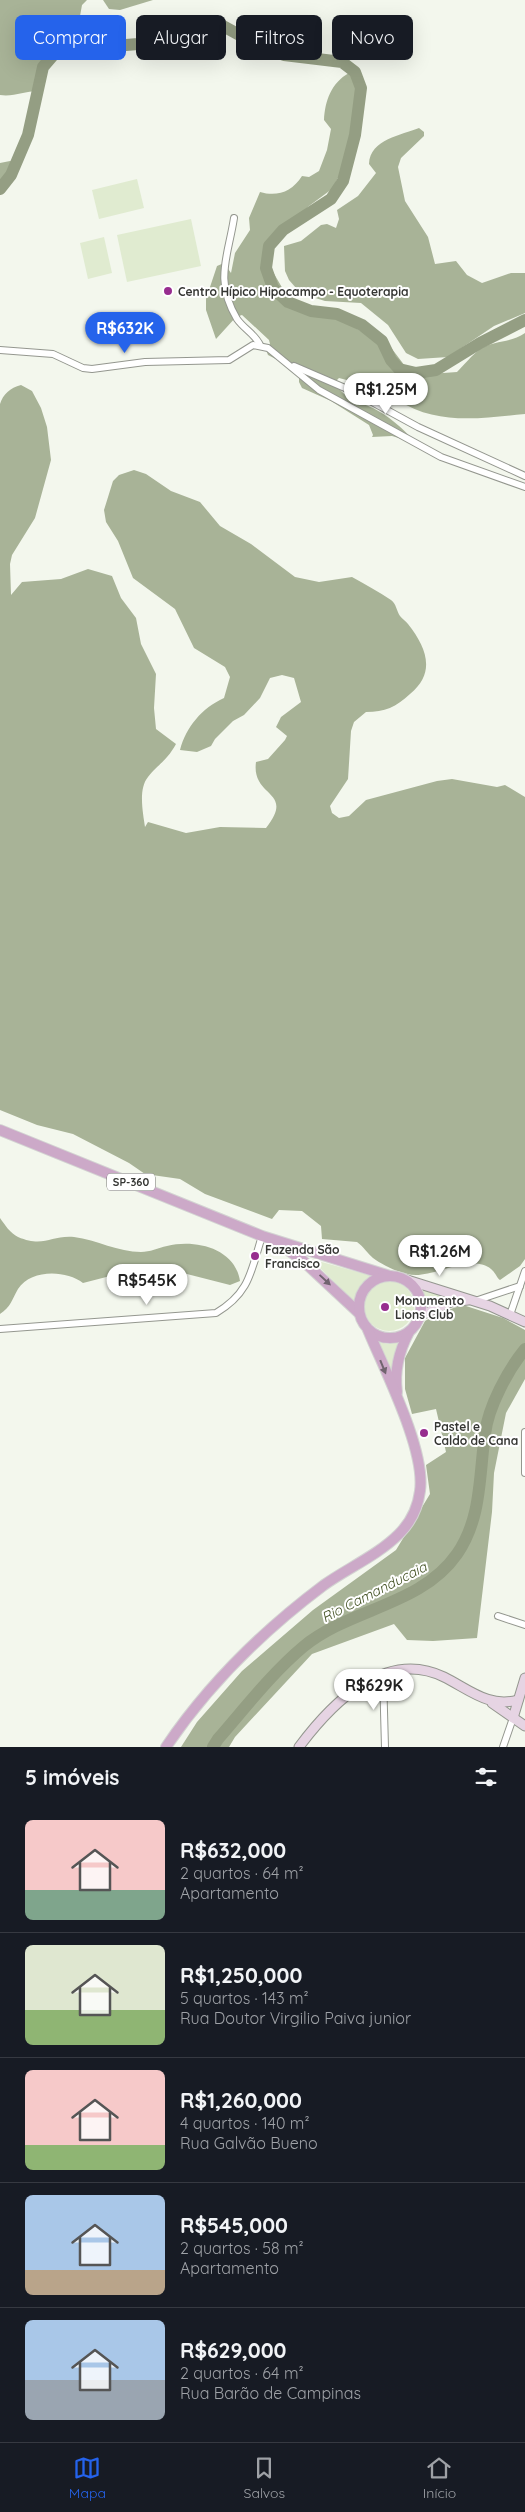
<!DOCTYPE html>
<html lang="pt">
<meta charset="utf-8">
<style>
:root{--surface:#171b24;--page:#20242c;--text:#f1f3f6;--muted:#9ea1a6;--line:#363941;--accent:#2563eb}
body{margin:0;font-family:Quicksand,sans-serif;background:var(--page);color:var(--text);height:100vh;display:flex;flex-direction:column;font-size:19px;white-space:nowrap}
*{box-sizing:border-box;margin:0}
p{font-size:16px;color:var(--muted)}
.icon{flex:none;width:28px;height:28px;fill:none;stroke:currentColor;stroke-width:2;stroke-linecap:round;stroke-linejoin:round}
.map{position:relative;height:1747px;overflow:hidden}
.drawer{display:flex;flex-direction:column;background:var(--surface);flex:1}
.drawer>*{flex:none}
.top-card{position:absolute;left:15px;top:15px;width:495px;height:45px;display:flex;gap:10px}
.price{position:absolute;translate:-50% -42px;padding:0 11px;border-radius:18px;background:#fff;color:#222;font-size:16px;line-height:32px;filter:drop-shadow(0 1px 2px #0008)}
.price::after{content:'';position:absolute;left:50%;top:30px;width:15px;height:11px;margin-left:-8px;background:inherit;clip-path:polygon(0 0,100% 0,50% 100%)}
.price.active{background:var(--accent);color:#fff}
ul{padding:0;list-style:none}
li{display:flex;align-items:center;gap:15px;height:125px;padding:0 25px}
li+li{border-top:1px solid var(--line)}
li span{display:grid;place-items:center;flex:none;width:140px;height:100px;border-radius:8px;color:#555}
li>.icon{margin-inline-start:auto}
span .icon{width:60px;height:60px;fill:#fffc;stroke-width:1}
li b{font-size:21px}
h2{display:flex;justify-content:space-between;align-items:center;height:60px;padding:0 25px;font-size:21px}
.tag{padding:0 18px;border-radius:8px;background:var(--surface);box-shadow:0 5px 20px #0002;font-size:18px;line-height:45px}
.tag.active{background:var(--accent);color:#fff}
.tab-bar{display:flex;justify-content:space-around;align-items:center;height:70px;border-top:1px solid var(--line);background:var(--surface);font-size:14px;color:var(--muted)}
.tab-bar a{display:grid;justify-items:center;gap:2px}
.tab-bar .active{color:var(--accent)}
.map>svg:first-child{display:block}
</style>
<div class="map">
<svg width="525" height="1747" viewBox="0 0 525 1747">
<rect width="100%" height="100%" fill="#f3f7ed"/>
<g fill="#e0ebd0">
<path d="M 137,179 L 144,208 L 99,219 L 92,190 Z"/>
<path d="M 191,219 L 201,266 L 127,282 L 117,235 Z"/>
<path d="M 104,237 L 112,273 L 88,279 L 80,243 Z"/>
<path d="M 311,1259 L 372,1276 C 361,1282 357,1288 354,1301 Z"/>
<circle cx="389" cy="1306" r="25"/>
<path d="M 421,1288 L 452,1296 L 426,1306 Z"/>
<path d="M 376,1341 L 388,1344 L 398,1341 L 391,1374 Z"/>
</g>
<g fill="#a8b397">
<path d="M 0,0 L 87,0 L 82,5 L 80,16 L 91,21 L 95,27 C 63,37 48,61 38,91 C 24,91 14,97 0,95 Z"/>
<path d="M 103,0 L 153,0 L 120,10 L 109,9 Z"/>
<path d="M 349,73 L 353,77 L 358,89 L 358,110 L 354,137 L 346,163 L 332,189 L 309,206 L 281,232 L 270,254 L 269,265 L 284,291 L 305,309 L 337,317 L 359,330 L 379,337 L 389,345 L 408,370 L 416,375 L 457,372 C 464,365 472,355 480,349 C 494,340 511,343 525,333 L 525,414 C 482,418 437,426 398,400 C 389,393 391,382 383,375 L 358,383 L 339,378 L 336,381 C 340,398 360,402 373,408 C 387,415 403,428 413,440 L 412,442 L 392,436 L 372,437 L 373,435 L 369,425 L 331,401 L 302,388 L 299,382 L 299,371 L 268,355 L 266,350 L 270,344 L 269,340 L 242,315 L 236,317 L 216,339 L 206,310 L 206,299 L 217,266 L 224,263 L 231,273 L 235,253 L 250,230 L 249,218 L 260,192 C 277,197 292,192 302,176 L 309,177 L 319,171 L 327,150 L 331,129 L 324,120 C 325,101 331,83 349,73 Z"/>
<path d="M 419,128 L 424,132 L 424,136 L 401,158 L 398,167 L 405,201 L 428,237 L 435,264 L 456,261 L 467,275 L 482,283 L 511,273 L 525,273 L 525,313 L 494,326 L 448,357 L 418,359 L 406,353 L 388,325 L 361,303 L 325,301 L 309,296 L 296,288 L 289,280 L 285,271 L 284,246 L 301,241 L 321,225 L 327,224 L 336,228 L 339,219 L 337,210 L 358,196 L 376,173 L 369,164 C 370,139 402,135 419,128 Z"/>
<path d="M 10,161 L 19,163 L 12,180 L 0,193 L 0,163 Z"/>
<path d="M 21,385 L 32,391 L 41,408 L 47,427 L 51,460 L 35,518 L 12,555 L 10,564 L 11,595 L 22,582 L 61,579 L 88,569 L 112,576 L 121,598 L 136,618 L 141,644 L 156,674 L 154,708 L 156,729 L 176,744 C 166,762 159,763 148,777 C 138,789 143,813 145,827 L 148,822 L 186,833 L 220,827 L 266,828 C 296,790 251,798 256,762 L 268,759 L 285,740 L 287,736 L 276,727 L 281,717 L 301,702 L 294,678 L 282,675 L 270,678 L 260,698 L 244,715 L 233,721 L 215,739 L 211,746 L 197,752 L 180,750 C 186,727 202,708 224,698 L 230,677 L 225,667 L 194,648 L 175,609 L 133,578 L 118,541 L 106,522 L 104,510 L 113,481 L 119,475 L 134,470 L 146,474 L 171,491 L 200,502 L 220,526 L 251,544 L 295,577 L 319,582 L 352,577 C 365,584 379,592 391,600 C 396,603 397,612 400,616 C 402,619 406,621 408,624 C 427,648 436,673 410,694 C 396,707 385,712 366,712 L 354,722 L 351,731 L 348,779 L 330,806 L 332,813 L 339,818 L 349,816 L 366,800 L 437,781 L 452,779 L 497,787 L 505,785 L 525,797 L 525,1259 L 520,1266 L 500,1280 C 497,1278 495,1272 491,1269 C 473,1254 437,1275 416,1275 C 403,1275 384,1266 373,1258 C 368,1254 364,1247 357,1242 L 322,1239 L 321,1226 L 302,1211 L 279,1210 L 272,1219 L 205,1194 L 180,1179 L 145,1174 L 129,1163 L 73,1134 L 37,1125 L 0,1110 L 0,404 C 3,394 10,388 21,385 Z"/>
<path d="M 0,1218 C 5,1225 10,1233 18,1237 C 44,1248 51,1235 74,1237 C 97,1240 118,1252 141,1252 C 150,1252 158,1248 167,1246 C 195,1239 235,1248 240,1281 L 230,1285 L 183,1273 L 161,1276 L 138,1273 L 114,1275 L 83,1283 C 66,1270 31,1269 18,1289 C 12,1299 11,1307 0,1314 Z"/>
<path d="M 463,1305 L 503,1318 L 525,1330 L 525,1379 L 506,1413 L 494,1473 L 492,1512 L 477,1638 L 433,1641 L 407,1640 L 394,1624 L 312,1654 L 235,1737 L 229,1747 L 181,1747 L 197,1722 L 242,1671 L 313,1610 L 396,1550 L 430,1494 L 426,1465 L 446,1452 L 436,1409 L 412,1414 L 405,1389 L 405,1358 L 425,1321 L 441,1312 Z"/>
</g>
<g fill="none" stroke-linecap="round" stroke-linejoin="round">
<g stroke="#949e83" stroke-width="12">
<path d="M 0,189 L 11,175 L 28,135 L 43,67 L 55,53 L 75,44 L 96,43 L 114,46 L 138,44 L 183,26 L 203,21 L 223,26 L 254,43 L 284,55 L 342,62 L 355,72 L 361,88 L 355,135 L 343,181 L 331,199 L 283,230 L 269,246 L 266,268 L 273,288 L 288,302 L 311,311 L 337,314 L 362,325 L 382,341 L 391,360 L 399,369 L 416,373 L 436,370 L 480,343 L 525,320"/>
<path d="M 213,1747 L 218,1739 C 245,1708 272,1673 303,1647 C 350,1608 421,1606 457,1554 C 482,1518 479,1475 485,1434 C 488,1407 508,1370 525,1349"/>
</g>
<g stroke="#94978f" stroke-width="8">
<g id="street">
<path d="M 234,218 C 228,257 214,280 237,319 C 244,329 255,334 260,345"/>
<path d="M 0,350 L 53,354 L 83,368 L 92,369 L 145,362 L 229,360 L 253,345 L 268,348 L 319,390 L 441,457 L 525,487"/>
<path d="M 294,366 L 352,391 L 418,427 L 525,476"/>
<path d="M 475,1301 L 520,1286"/>
<path d="M 510,1315 L 525,1271"/>
<path d="M 0,1329 L 216,1313 C 250,1293 251,1271 262,1236"/>
<path d="M 525,1432 L 525,1473"/>
<path d="M 498,1616 L 525,1625"/>
<path d="M 383,1675 L 385,1747"/>
<path d="M 503,1747 L 513,1718"/>
</g>
</g>
<g stroke="#94978f" stroke-width="11">
<g id="secondary">
<path d="M 401,1278 L 490,1306 L 525,1322"/>
<path d="M 419,1316 L 451,1302 L 468,1300"/>
<path d="M 492,1703 L 525,1726"/>
<path d="M 513,1718 L 525,1678"/>
<path d="M 299,1747 C 331,1704 385,1648 444,1677 C 470,1690 489,1708 518,1700"/>
</g>
</g>
<g stroke="#d3d3d2" stroke-width="12">
<g id="primary">
<path d="M 0,1130 L 262,1236 L 390,1276"/>
<path d="M 282,1246 L 301,1259 L 359,1313"/>
<circle cx="390" cy="1307" r="31"/>
<path d="M 397,1392 C 394,1370 399,1351 409,1332"/>
<path d="M 166,1747 C 208,1685 264,1630 324,1585 C 348,1568 378,1555 399,1534 C 411,1522 418,1507 420,1491 C 426,1450 384,1369 368,1330"/>
</g>
</g>
<use href="#street" stroke="#fff" stroke-width="6"/>
<use href="#secondary" stroke="#e6d4e3" stroke-width="9"/>
<use href="#primary" stroke="#cca9c8" stroke-width="10"/>
</g>
<defs><path id="oneway-solid" d="M-6-.8H1V-3.2L6.5 0L1 3.2V.8H-6Z" transform="scale(1.25)"/></defs>
<g fill="#71646f">
<use href="#oneway-solid" transform="translate(325 1280) rotate(43)"/>
<use href="#oneway-solid" transform="translate(383 1367) rotate(68)"/>
</g>
<g fill="#972d8f" stroke="#fff" stroke-width="2">
<circle cx="168" cy="291" r="5"/>
<circle cx="255" cy="1256" r="5"/>
<circle cx="385" cy="1307" r="5"/>
<circle cx="424" cy="1433" r="5"/>
</g>
<g text-anchor="middle" dominant-baseline="central" stroke-width="4" stroke-linejoin="round" paint-order="stroke">
<rect fill="#fff" stroke="#727270" stroke-width="1" x="107" y="1173.5" width="48" height="17" rx="4"/>
<g font-size="11" font-weight="bold" fill="#353633">
<text x="131" y="1182">SP-360</text>
</g>
<g font-size="12" font-weight="bold" fill="#353633" stroke="#fff" text-anchor="start">
<text x="178" y="291">Centro Hípico Hipocampo - Equoterapia</text>
<text x="265" y="1249">Fazenda São<tspan x="265" dy="14">Francisco</tspan></text>
<text x="395" y="1300">Monumento<tspan x="395" dy="14">Lions Club</tspan></text>
<text x="434" y="1426">Pastel e<tspan x="434" dy="14">Caldo de Cana</tspan></text>
</g>
<g font-size="14" font-style="italic" fill="#415022" stroke="#fff">
<text transform="translate(374 1592) rotate(-27)">Rio Camanducaia</text>
</g>
</g>
</svg>
<b class="price active" style="left:125px;top:354px">R$632K</b>
<b class="price" style="left:386px;top:415px">R$1.25M</b>
<b class="price" style="left:440px;top:1277px">R$1.26M</b>
<b class="price" style="left:147px;top:1306px">R$545K</b>
<b class="price" style="left:374px;top:1711px">R$629K</b>
<div class="top-card">
<a class="tag active">Comprar</a>
<a class="tag">Alugar</a>
<a class="tag">Filtros</a>
<a class="tag">Novo</a>
</div>
</div>
<section class="drawer">
<h2>5 imóveis<svg class="icon" aria-label="filters" viewBox="0 0 24 24"><path d="M4 7h16M4 17h16"/><circle cx="9" cy="7" r="2"/><circle cx="15" cy="17" r="2"/></svg></h2>
<ul>
<li><span style="background:linear-gradient(#f6c9c9 70%,#7fa58c 0)"><svg class="icon" aria-label="home" viewBox="0 0 24 24"><path d="M3 11l9-7 9 7M6 9v11h12V9"/></svg></span><div><b>R$632,000</b><p>2 quartos · 64 m²</p><p>Apartamento</p></div></li>
<li><span style="background:linear-gradient(#dfe7d0 65%,#8fb573 0)"><svg class="icon" aria-label="home" viewBox="0 0 24 24"><path d="M3 11l9-7 9 7M6 9v11h12V9"/></svg></span><div><b>R$1,250,000</b><p>5 quartos · 143 m²</p><p>Rua Doutor Virgilio Paiva junior</p></div></li>
<li><span style="background:linear-gradient(#f6c9c9 75%,#8fb573 0)"><svg class="icon" aria-label="home" viewBox="0 0 24 24"><path d="M3 11l9-7 9 7M6 9v11h12V9"/></svg></span><div><b>R$1,260,000</b><p>4 quartos · 140 m²</p><p>Rua Galvão Bueno</p></div></li>
<li><span style="background:linear-gradient(#a9c7e8 75%,#b9a48a 0)"><svg class="icon" aria-label="home" viewBox="0 0 24 24"><path d="M3 11l9-7 9 7M6 9v11h12V9"/></svg></span><div><b>R$545,000</b><p>2 quartos · 58 m²</p><p>Apartamento</p></div></li>
<li><span style="background:linear-gradient(#a9c7e8 60%,#9aa5b1 0)"><svg class="icon" aria-label="home" viewBox="0 0 24 24"><path d="M3 11l9-7 9 7M6 9v11h12V9"/></svg></span><div><b>R$629,000</b><p>2 quartos · 64 m²</p><p>Rua Barão de Campinas</p></div></li>
</ul>
</section>
<nav class="tab-bar">
<a class="active"><svg class="icon" aria-label="map" viewBox="0 0 24 24"><path d="M3 6l6-2 6 2 6-2v14l-6 2-6-2-6 2zM9 4v14M15 6v14"/></svg>Mapa</a>
<a><svg class="icon" aria-label="saved" viewBox="0 0 24 24"><path d="M7 4h10v16l-5-4-5 4z"/></svg>Salvos</a>
<a><svg class="icon" aria-label="home" viewBox="0 0 24 24"><path d="M3 11l9-7 9 7M6 9v11h12V9"/></svg>Início</a>
</nav>
